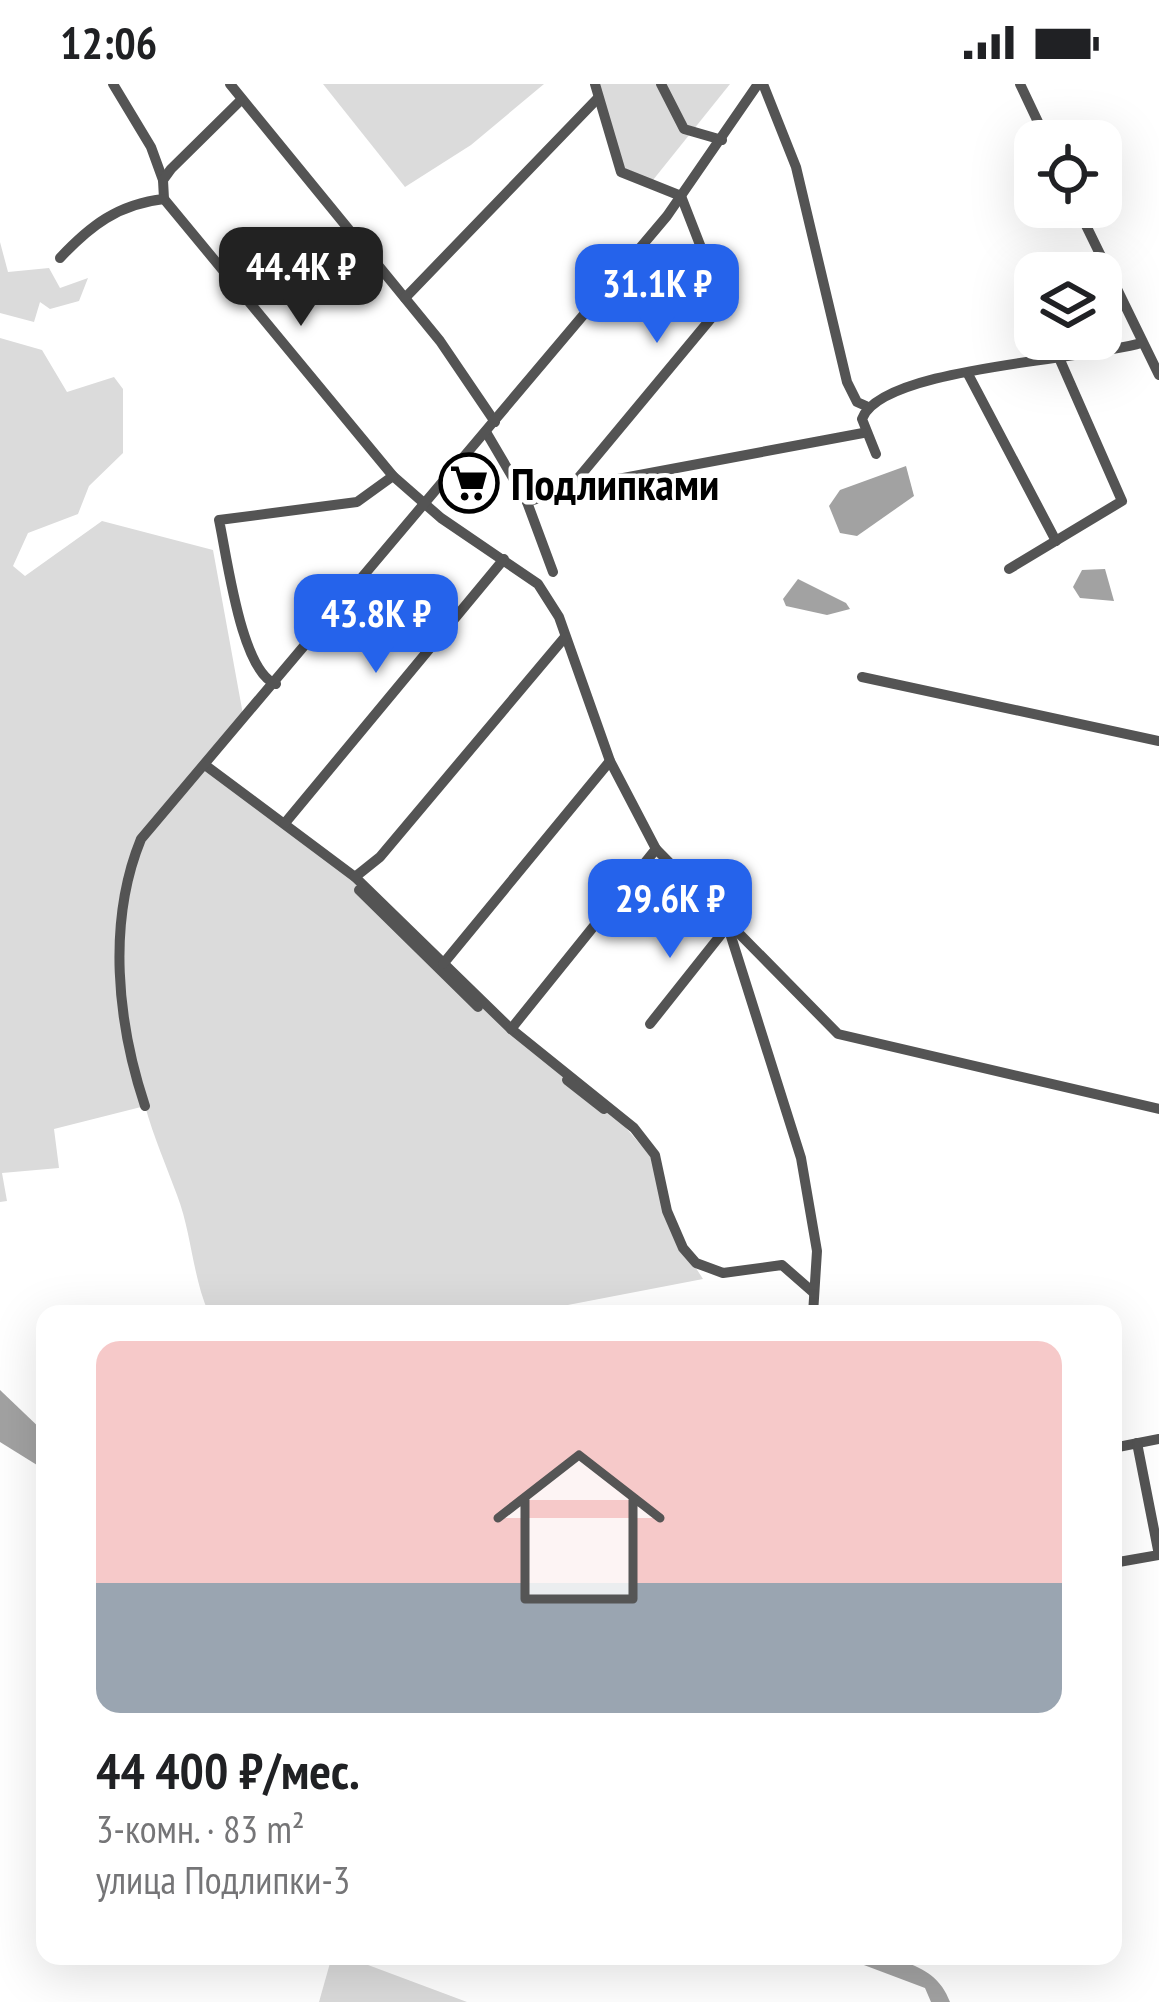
<!DOCTYPE html>
<html lang="ru">
<meta charset="utf-8">
<style>
:root{--surface:#fff;--page:#f6f6f6;--text:#202124;--muted:#757577;--line:#e0e0e0;--accent:#2563eb}
body{margin:0;font-family:"PT Sans Narrow",sans-serif;background:var(--page);color:var(--text);height:100vh;display:flex;flex-direction:column;font-size:45px;white-space:nowrap}
*{box-sizing:border-box;margin:0}
p{font-size:39px;color:var(--muted)}
.icon{flex:none;width:66px;height:66px;fill:none;stroke:currentColor;stroke-width:2;stroke-linecap:round;stroke-linejoin:round}
.map{position:relative;flex:1;overflow:hidden}
.details{position:absolute;left:36px;top:1221px;width:1086px;height:660px;display:flex;flex-direction:column;background:var(--surface);border-radius:24px;box-shadow:0 12px 48px #0002}
.details>*{flex:none}
.fabs{position:absolute;left:1014px;top:36px;display:grid;gap:24px}
.fabs a{display:grid;place-items:center;width:108px;height:108px;border-radius:24px;background:var(--surface);box-shadow:0 12px 48px #0002;font-size:60px}
.price{position:absolute;translate:-50% -102px;padding:0 27px;border-radius:24px;background:var(--accent);color:#fff;font-size:39px;line-height:78px;filter:drop-shadow(0 3px 6px #0008)}
.price::after{content:'';position:absolute;left:50%;top:72px;width:36px;height:27px;margin-left:-18px;background:inherit;clip-path:polygon(0 0,100% 0,50% 100%)}
.price.current{background:#222;color:#fff}
ul{padding:0;list-style:none}
li{display:grid;align-content:center;gap:24px;height:636px;padding:0 60px}
li+li{border-top:3px solid var(--line)}
li span{display:grid;place-items:center;height:372px;border-radius:24px;color:#555}
li>.icon{margin-inline-start:auto}
span .icon{width:216px;height:216px;fill:#fffc;stroke-width:1}
li b{font-size:51px}
.status{display:flex;justify-content:space-between;align-items:center;height:84px;padding:0 60px;background:var(--surface);direction:ltr}
.status svg{height:33px;fill:currentColor}
.map>svg:first-child{display:block}
</style>
<div class="status"><b>12:06</b><svg viewBox="0 0 49 12"><path d="M0 12V9h3v3zM5 12V6h3v6zM10 12V3h3v9zM15 12V0h3v12zM26 1h20v11H26zM47 4h2v5h-2z"/></svg></div>
<div class="map">
<svg width="1159" height="1918" viewBox="0 0 1159 1918">
<rect width="100%" height="100%" fill="#fff"/>
<g fill="#dbdbdb">
<path d="M 323,0 L 544,0 L 471,61 L 405,103 Z"/>
<path d="M 595,0 L 730,0 L 653,96 L 628,95 Z"/>
<path d="M 0,158 L 8,188 L 49,184 L 60,204 L 88,194 L 79,217 L 50,225 L 40,218 L 34,238 L 0,229 Z"/>
<path d="M 0,254 L 42,266 L 67,308 L 114,293 L 123,305 L 123,369 L 89,402 L 78,430 L 28,449 L 13,482 L 25,492 L 102,437 L 213,466 L 244,636 L 206,680 L 322,768 L 511,945 L 611,1027 L 655,1077 L 683,1164 L 703,1195 L 521,1230 L 209,1230 C 192,1191 192,1150 177,1111 C 166,1081 154,1054 145,1022 L 54,1045 L 59,1084 L 2,1089 L 7,1117 L 0,1118 Z"/>
<path d="M 332,1872 L 344,1872 L 467,1918 L 319,1918 Z"/>
</g>
<g fill="#a2a2a2">
<path d="M 906,382 L 914,412 L 857,452 L 840,449 L 829,422 L 840,406 Z"/>
<path d="M 1105,485 L 1114,517 L 1080,514 L 1073,503 L 1082,486 Z"/>
<path d="M 798,495 L 846,519 L 850,525 L 827,531 L 786,522 L 783,515 Z"/>
<path d="M 0,1306 L 45,1349 L 45,1386 L 0,1358 Z"/>
<path d="M 840,1872 C 880,1872 934,1873 950,1918 L 931,1918 L 925,1904 Z"/>
</g>
<g fill="none" stroke-linecap="round" stroke-linejoin="round">
<g stroke="#545454" stroke-width="10">
<path d="M 113,0 L 151,63 L 163,96"/>
<path d="M 230,0 L 440,257 L 495,338"/>
<path d="M 595,0 L 621,88 L 681,112"/>
<path d="M 661,0 L 684,45 L 722,56"/>
<path d="M 763,0 L 796,83 L 847,298 L 857,318 L 866,322"/>
<path d="M 1020,0 L 1047,57"/>
<path d="M 240,17 L 171,85 L 163,96 L 164,115 L 393,392 L 441,434 L 538,500 L 559,533 L 610,677 L 656,765 L 838,950 L 1159,1025"/>
<path d="M 1077,123 L 1159,291"/>
<path d="M 60,174 C 90,142 118,120 164,115"/>
<path d="M 405,214 L 598,14"/>
<path d="M 968,290 L 1056,457"/>
<path d="M 486,348 L 527,418 L 553,488"/>
<path d="M 876,370 L 862,335 C 881,283 1086,276 1141,259"/>
<path d="M 570,404 L 723,220 L 681,112"/>
<path d="M 527,418 L 570,404 L 863,349"/>
<path d="M 1009,485 L 1122,417 L 1060,276"/>
<path d="M 862,593 L 1159,657"/>
<path d="M 276,600 C 241,588 227,472 219,436 L 357,418 L 393,392"/>
<path d="M 205,681 L 355,793 L 511,945 L 634,1044 L 655,1071 L 667,1127 L 683,1164 L 696,1179 L 723,1189 L 782,1181 L 814,1209"/>
<path d="M 285,739 L 504,475"/>
<path d="M 355,793 L 380,773 L 565,553"/>
<path d="M 359,806 L 478,923"/>
<path d="M 729,846 L 801,1074 L 817,1167 L 813,1230"/>
<path d="M 443,880 L 610,677"/>
<path d="M 650,940 L 727,843"/>
<path d="M 511,945 L 656,765"/>
<path d="M 567,996 L 604,1025"/>
<path d="M 145,1022 C 117,938 107,838 141,755 L 667,132 L 758,0"/>
<path d="M 1113,1364 L 1159,1355"/>
<path d="M 1113,1479 L 1159,1471 L 1137,1359"/>
</g>
</g>
<defs>
<g id="supermarket-ring" transform="scale(3)"><circle r="9.5" fill="#fff" stroke="#000" stroke-width="1.5"/><path d="M-6-5.5h2.5l.6 2H6L4.5 2H-2.5L-4.4-4H-6ZM-1.5 3.2a1.3 1.3 0 1 0 .1 0ZM3 3.2a1.3 1.3 0 1 0 .1 0Z" fill="#000"/></g>
</defs>
<g fill-rule="evenodd">
<use href="#supermarket-ring" x="469" y="399"/>
</g>
<g text-anchor="middle" dominant-baseline="central" stroke-width="9" stroke-linejoin="round" paint-order="stroke">
<g font-size="45" font-weight="bold" fill="#000" stroke="#fff" text-anchor="start">
<text x="511" y="399">Подлипками</text>
</g>
</g>
</svg>
<div class="fabs">
<a><svg class="icon" aria-label="locate" viewBox="0 0 24 24"><circle cx="12" cy="12" r="6"/><path d="M12 2v4M12 18v4M2 12h4M18 12h4"/></svg></a>
<a><svg class="icon" aria-label="layers" viewBox="0 0 24 24"><path d="M12 4l9 5-9 5-9-5zM3 14l9 5 9-5"/></svg></a>
</div>
<b class="price current" style="left:301px;top:245px">44.4K ₽</b>
<b class="price" style="left:657px;top:262px">31.1K ₽</b>
<b class="price" style="left:376px;top:592px">43.8K ₽</b>
<b class="price" style="left:670px;top:877px">29.6K ₽</b>
<section class="details">
<ul>
<li><span style="background:linear-gradient(#f6c9c9 65%,#9aa5b1 0)"><svg class="icon" aria-label="home" viewBox="0 0 24 24"><path d="M3 11l9-7 9 7M6 9v11h12V9"/></svg></span><div><b>44 400 ₽/мес.</b><p>3-комн. · 83 m²</p><p>улица Подлипки-3</p></div></li>
</ul>
</section>
</div>
